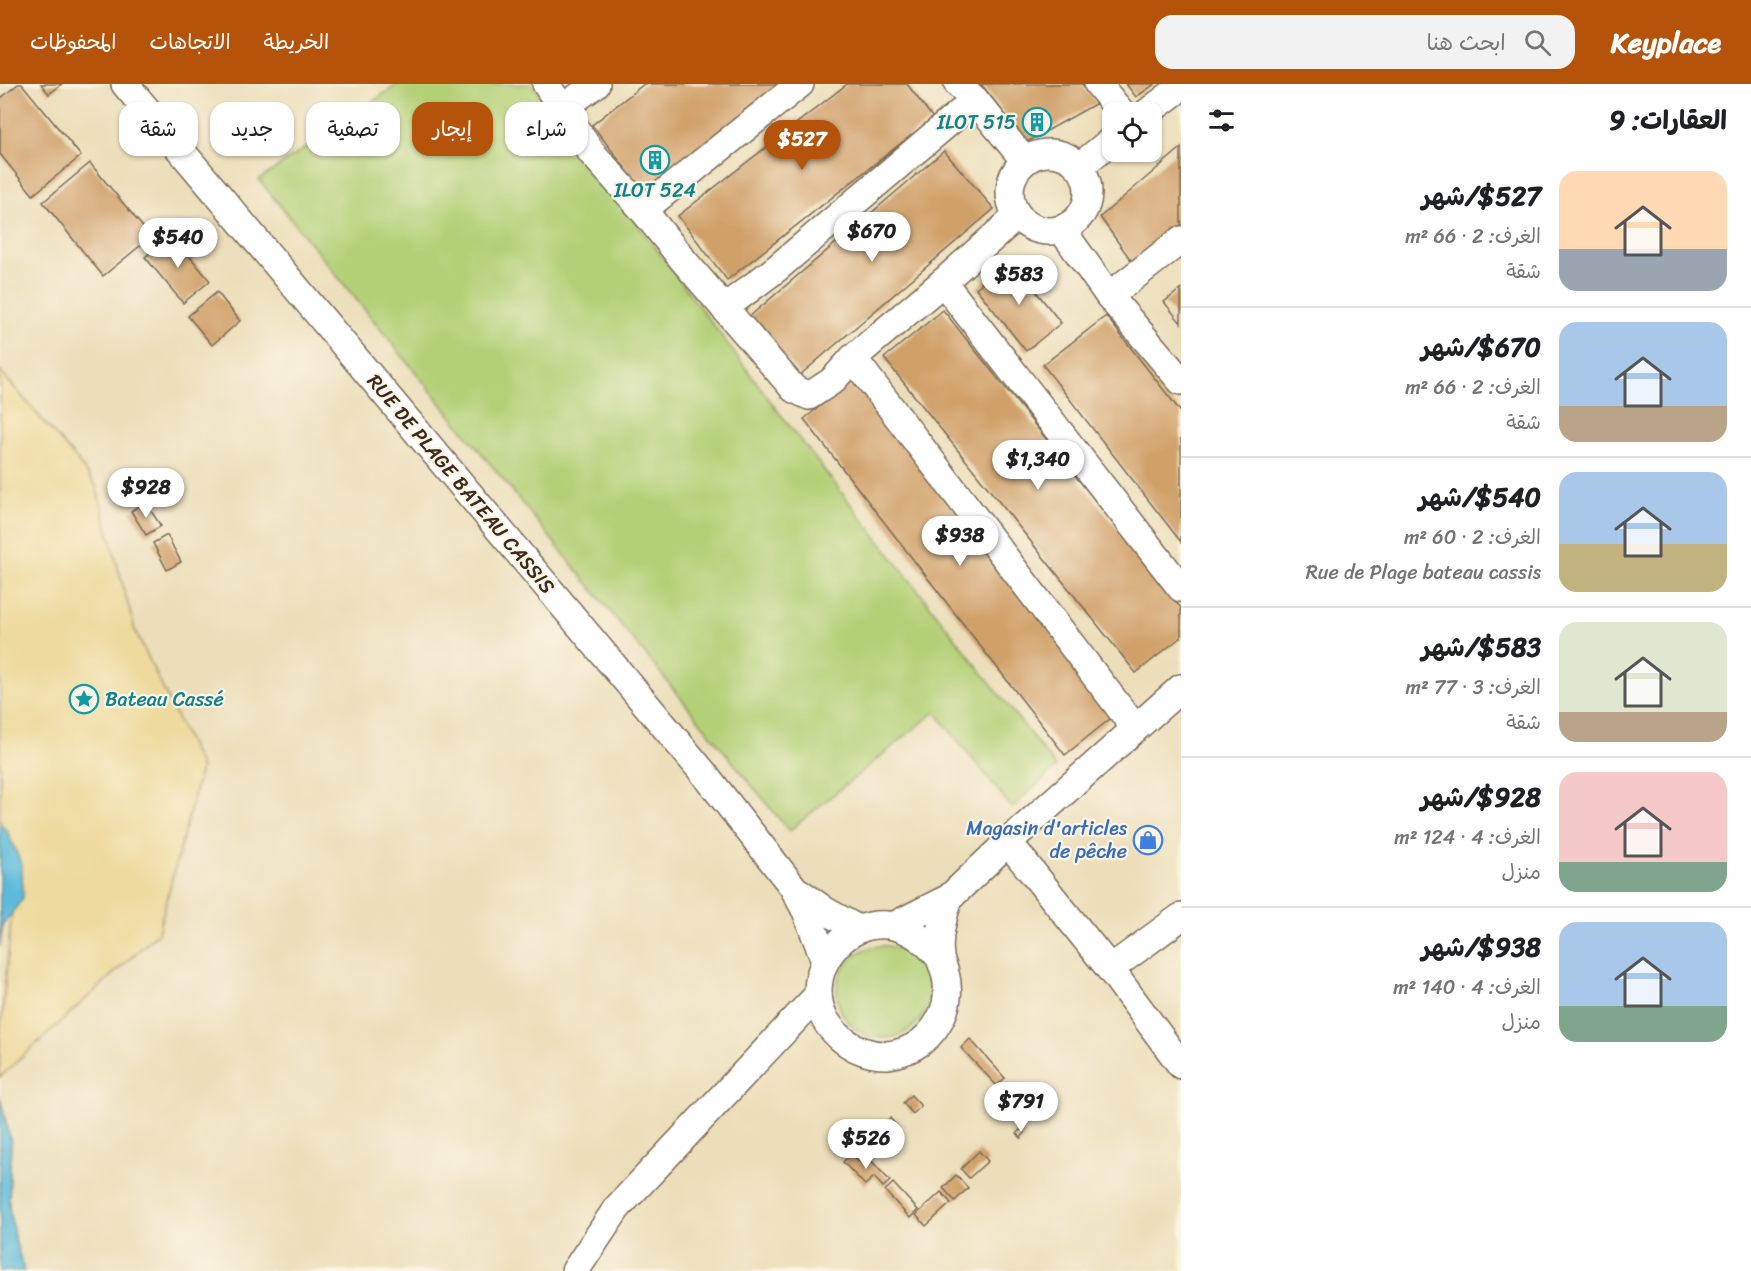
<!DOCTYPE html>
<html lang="ar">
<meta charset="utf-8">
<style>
:root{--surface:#fff;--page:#f2f2f2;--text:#202124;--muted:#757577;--line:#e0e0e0;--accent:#b45309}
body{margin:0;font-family:Sriracha,"Playpen Sans Arabic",sans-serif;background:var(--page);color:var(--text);direction:rtl;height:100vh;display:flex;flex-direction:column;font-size:22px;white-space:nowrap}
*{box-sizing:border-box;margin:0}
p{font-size:20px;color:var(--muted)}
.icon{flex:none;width:33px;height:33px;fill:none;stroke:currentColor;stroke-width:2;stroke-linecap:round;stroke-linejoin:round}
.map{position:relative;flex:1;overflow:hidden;direction:ltr}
.side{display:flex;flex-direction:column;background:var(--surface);width:570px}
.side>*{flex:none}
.top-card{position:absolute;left:18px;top:18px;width:570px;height:54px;direction:rtl;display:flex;gap:12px}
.buttons{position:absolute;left:1102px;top:18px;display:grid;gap:12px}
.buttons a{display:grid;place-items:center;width:60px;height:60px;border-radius:12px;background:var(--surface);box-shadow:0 2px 4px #0004;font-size:30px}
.price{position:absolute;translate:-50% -51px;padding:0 14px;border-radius:21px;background:#fff;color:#222;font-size:20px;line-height:39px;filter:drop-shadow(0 2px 3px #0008)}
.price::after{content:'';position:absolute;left:50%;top:36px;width:18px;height:14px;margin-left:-9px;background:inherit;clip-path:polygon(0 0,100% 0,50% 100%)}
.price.active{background:var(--accent);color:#fff}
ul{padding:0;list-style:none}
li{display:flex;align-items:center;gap:18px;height:150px;padding:0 24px}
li+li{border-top:2px solid var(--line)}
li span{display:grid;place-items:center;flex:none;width:168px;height:120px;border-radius:18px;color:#555}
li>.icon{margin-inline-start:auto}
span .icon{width:72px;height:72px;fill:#fffc;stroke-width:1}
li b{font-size:26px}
h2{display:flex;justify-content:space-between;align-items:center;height:72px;padding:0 24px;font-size:26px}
.chip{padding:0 21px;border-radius:18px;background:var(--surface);box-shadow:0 2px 4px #0004;font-size:21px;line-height:54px}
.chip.active{background:var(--accent);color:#fff}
header{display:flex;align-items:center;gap:36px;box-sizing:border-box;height:84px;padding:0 30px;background:var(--accent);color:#fff}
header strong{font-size:28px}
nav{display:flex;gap:33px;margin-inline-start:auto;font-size:21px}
.search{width:420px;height:54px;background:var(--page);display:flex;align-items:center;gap:15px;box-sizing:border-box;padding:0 21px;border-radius:18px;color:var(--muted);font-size:22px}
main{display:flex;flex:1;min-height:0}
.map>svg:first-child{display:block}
</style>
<header>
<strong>Keyplace</strong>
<div class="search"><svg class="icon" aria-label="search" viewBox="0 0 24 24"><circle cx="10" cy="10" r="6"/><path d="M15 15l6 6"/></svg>ابحث هنا</div>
<nav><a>الخريطة</a><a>الاتجاهات</a><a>المحفوظات</a></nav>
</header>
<main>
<section class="side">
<h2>العقارات: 9<svg class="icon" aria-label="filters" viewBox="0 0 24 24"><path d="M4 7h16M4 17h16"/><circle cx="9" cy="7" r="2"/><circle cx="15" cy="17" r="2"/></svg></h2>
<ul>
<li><span style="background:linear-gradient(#ffd9b3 65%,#9aa5b1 0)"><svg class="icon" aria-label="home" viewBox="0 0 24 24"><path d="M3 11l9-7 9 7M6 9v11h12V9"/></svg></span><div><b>$527/شهر</b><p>الغرف: 2 · 66 m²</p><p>شقة</p></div></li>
<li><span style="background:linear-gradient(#a9c7e8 70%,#b9a48a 0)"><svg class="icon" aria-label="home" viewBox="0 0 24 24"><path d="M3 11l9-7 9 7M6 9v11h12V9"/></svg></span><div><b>$670/شهر</b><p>الغرف: 2 · 66 m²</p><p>شقة</p></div></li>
<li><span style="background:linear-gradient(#a9c7e8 60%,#c2b280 0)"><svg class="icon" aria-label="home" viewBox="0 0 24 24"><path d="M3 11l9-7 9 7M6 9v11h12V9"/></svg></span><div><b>$540/شهر</b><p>الغرف: 2 · 60 m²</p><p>Rue de Plage bateau cassis</p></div></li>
<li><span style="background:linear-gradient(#dfe7d0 75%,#b9a48a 0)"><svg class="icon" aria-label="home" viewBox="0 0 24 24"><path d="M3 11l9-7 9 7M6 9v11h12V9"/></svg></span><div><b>$583/شهر</b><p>الغرف: 3 · 77 m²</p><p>شقة</p></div></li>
<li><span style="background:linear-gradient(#f6c9c9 75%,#7fa58c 0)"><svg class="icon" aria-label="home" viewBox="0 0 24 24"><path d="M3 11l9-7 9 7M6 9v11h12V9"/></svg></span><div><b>$928/شهر</b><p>الغرف: 4 · 124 m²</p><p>منزل</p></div></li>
<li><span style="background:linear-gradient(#a9c7e8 70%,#7fa58c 0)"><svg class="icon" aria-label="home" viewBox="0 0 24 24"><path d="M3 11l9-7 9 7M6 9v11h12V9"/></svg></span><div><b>$938/شهر</b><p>الغرف: 4 · 140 m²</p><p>منزل</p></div></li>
</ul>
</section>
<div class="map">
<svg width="1181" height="1187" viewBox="0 0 1181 1187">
<rect width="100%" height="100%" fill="#fcf5e5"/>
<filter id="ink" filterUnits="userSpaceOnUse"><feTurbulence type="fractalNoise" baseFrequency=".0167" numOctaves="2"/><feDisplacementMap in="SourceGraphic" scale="12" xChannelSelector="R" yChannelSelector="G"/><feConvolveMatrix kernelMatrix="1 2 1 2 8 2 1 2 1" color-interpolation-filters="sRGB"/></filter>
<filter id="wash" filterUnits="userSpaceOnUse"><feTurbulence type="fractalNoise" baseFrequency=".008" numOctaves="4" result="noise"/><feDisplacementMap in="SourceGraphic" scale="24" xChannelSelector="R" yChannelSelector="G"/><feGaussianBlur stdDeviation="1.35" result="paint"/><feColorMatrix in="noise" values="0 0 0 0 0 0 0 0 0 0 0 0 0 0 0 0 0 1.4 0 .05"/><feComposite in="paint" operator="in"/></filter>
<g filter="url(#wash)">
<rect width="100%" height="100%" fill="#ecdeba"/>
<g fill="#b3d077" stroke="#777d4a" stroke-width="1.5">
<path d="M 398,0 L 532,0 L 778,327 L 1056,683 L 1012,724 L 935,628 L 789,747 L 259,96 Z"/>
<circle cx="883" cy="908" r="46"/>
</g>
<path fill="#eeda9e" stroke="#94825e" stroke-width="1.5" d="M 0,287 L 77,376 L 96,402 L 135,546 L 201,684 L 158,849 L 0,993 L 0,953 L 12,827 L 23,814 L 7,747 L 0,739 Z"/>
<g fill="#5dbcdb" stroke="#4c737c" stroke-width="1.5">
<path d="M 0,739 L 7,747 L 22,781 L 23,814 L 2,842 L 0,863 Z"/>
<path d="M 0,1013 L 11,1058 L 9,1121 L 14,1152 L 24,1187 L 0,1187 Z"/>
</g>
<g id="blocks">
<g fill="#d0a069">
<path d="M 18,0 L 22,0 L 81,72 L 33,111 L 0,70 L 0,15 Z"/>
<path d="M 41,0 L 62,0 L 49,10 Z"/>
<path d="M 644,0 L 788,0 L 646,111 L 592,41 Z"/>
<path d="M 847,0 L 907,0 L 933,34 L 727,196 L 678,132 Z"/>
<path d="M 981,0 L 1082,0 L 1097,19 L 1027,58 Z"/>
<path d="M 1126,0 L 1155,0 L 1136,13 Z"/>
<path d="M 1181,64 L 1181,149 L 1138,186 L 1100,133 Z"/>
<path d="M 944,67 L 994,125 L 800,291 L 750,232 Z"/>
<path d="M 90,79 L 151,153 L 103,192 L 43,118 Z"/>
<path d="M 172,151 L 210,197 L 183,219 L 145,173 Z"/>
<path d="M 1011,176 L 1061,239 L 1026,267 L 976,204 Z"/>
<path d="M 1181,205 L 1181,239 L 1164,218 Z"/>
<path d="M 217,208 L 240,237 L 212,261 L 188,232 Z"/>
<path d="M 943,226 L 1181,524 L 1181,553 L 1136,589 L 884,274 Z"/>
<path d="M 1106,232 L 1181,328 L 1181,458 L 1043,281 Z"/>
<path d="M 853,295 L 1115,631 L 1065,671 L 804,335 Z"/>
<path d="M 145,418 L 161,442 L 146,451 L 131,427 Z"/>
<path d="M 167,451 L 181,478 L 167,486 L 153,459 Z"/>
<path d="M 970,955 L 1005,994 L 997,1002 L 961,964 Z"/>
<path d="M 1007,999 L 1027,1020 L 1018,1028 L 999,1007 Z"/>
<path d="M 911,1011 L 921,1022 L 913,1030 L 903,1019 Z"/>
<path d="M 890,1034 L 899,1044 L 874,1067 L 864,1057 Z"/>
<path d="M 1021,1045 L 1025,1049 L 1021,1054 L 1017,1049 Z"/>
<path d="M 979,1067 L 988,1077 L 969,1094 L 961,1085 Z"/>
<path d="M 851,1070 L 860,1078 L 867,1072 L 890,1097 L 883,1103 L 874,1093 L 865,1101 L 843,1078 Z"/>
<path d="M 956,1091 L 968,1104 L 955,1117 L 943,1104 Z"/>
<path d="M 893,1099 L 918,1126 L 910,1134 L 885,1107 Z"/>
<path d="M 941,1108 L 951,1119 L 926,1142 L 916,1131 Z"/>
</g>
</g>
</g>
<g filter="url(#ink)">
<use href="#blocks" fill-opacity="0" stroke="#796955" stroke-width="1.5"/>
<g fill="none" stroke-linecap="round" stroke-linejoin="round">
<g stroke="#796955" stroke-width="30">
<g id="minor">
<path d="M 125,0 L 707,693 L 793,803 L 806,827 L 825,877"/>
<path d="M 546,0 L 591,68 L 643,126 L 684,177 L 794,305 L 809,312 L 832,297 L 853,274 L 943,198 L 1017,132"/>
<path d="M 958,0 L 975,16 L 1025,77"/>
<path d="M 1098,0 L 1121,28"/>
<path d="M 563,24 L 596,0"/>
<path d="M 1148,28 L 1181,3"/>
<circle cx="1049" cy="108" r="39"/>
<path d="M 1079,83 L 1113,55"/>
<path d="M 643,126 L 800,0"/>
<path d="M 1062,146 L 1109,212 L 1181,297"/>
<path d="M 943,198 L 1181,504"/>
<path d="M 1109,212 L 1181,156"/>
<path d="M 724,224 L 776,185 L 975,16"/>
<path d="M 853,274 L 1135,644"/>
<path d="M 1008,758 L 1110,885 L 1181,981"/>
<path d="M 799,808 L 824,826 L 858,845"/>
<path d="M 895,841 L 949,814 L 1008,758 L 1181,604"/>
<path d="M 940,874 C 868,784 773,899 842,955 C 854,965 871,972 888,971 C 913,968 933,953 943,929 C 948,918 949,902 945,889 C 944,883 940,878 940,872 C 937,853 943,832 949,814"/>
<path d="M 1110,885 L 1181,833"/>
<path d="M 575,1187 L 617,1124 L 818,911"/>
</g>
</g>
<use href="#minor" stroke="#fff" stroke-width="27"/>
</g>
</g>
<defs>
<g id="building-ring" transform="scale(1.5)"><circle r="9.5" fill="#fcf5e5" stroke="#0f9aa8" stroke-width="1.5"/><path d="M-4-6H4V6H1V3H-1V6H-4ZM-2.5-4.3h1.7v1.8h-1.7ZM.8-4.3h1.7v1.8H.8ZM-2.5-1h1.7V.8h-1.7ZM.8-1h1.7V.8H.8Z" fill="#0f9aa8"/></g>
<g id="sight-ring" transform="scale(1.5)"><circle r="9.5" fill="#fcf5e5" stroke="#0f9aa8" stroke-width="1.5"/><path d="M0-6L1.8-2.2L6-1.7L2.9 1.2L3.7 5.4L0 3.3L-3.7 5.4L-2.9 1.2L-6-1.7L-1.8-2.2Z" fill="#0f9aa8"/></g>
<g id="shop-ring" transform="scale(1.5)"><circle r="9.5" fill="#fcf5e5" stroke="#3f7fe0" stroke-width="1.5"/><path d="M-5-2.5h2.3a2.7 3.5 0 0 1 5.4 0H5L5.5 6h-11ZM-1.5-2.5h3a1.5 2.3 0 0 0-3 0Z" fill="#3f7fe0"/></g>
</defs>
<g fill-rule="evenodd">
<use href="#building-ring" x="1037" y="38"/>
<use href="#building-ring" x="655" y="76"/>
<use href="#sight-ring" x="84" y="615"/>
<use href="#shop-ring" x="1148" y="756"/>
</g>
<g text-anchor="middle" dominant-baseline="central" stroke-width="4.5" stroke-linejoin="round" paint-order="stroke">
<g font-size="20" fill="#0d838f" stroke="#fcf5e5" text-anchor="end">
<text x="1016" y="38">ILOT 515</text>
<text x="655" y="106" text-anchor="middle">ILOT 524</text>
<text x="105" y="615" text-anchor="start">Bateau Cassé</text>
</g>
<g font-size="20" fill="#3b2a1e" stroke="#fcf5e5">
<text transform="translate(461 400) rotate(50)">RUE DE PLAGE BATEAU CASSIS</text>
</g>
<g font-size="20" fill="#366cbe" stroke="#fcf5e5" text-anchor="end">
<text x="1127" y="744">Magasin d'articles<tspan x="1127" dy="23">de pêche</tspan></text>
</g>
</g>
</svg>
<div class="buttons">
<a><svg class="icon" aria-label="locate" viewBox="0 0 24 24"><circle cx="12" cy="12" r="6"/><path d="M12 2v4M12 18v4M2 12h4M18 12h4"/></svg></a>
</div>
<b class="price active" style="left:802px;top:87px">$527</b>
<b class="price" style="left:872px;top:179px">$670</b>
<b class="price" style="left:178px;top:185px">$540</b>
<b class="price" style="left:1019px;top:222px">$583</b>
<b class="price" style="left:1038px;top:407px">$1,340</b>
<b class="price" style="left:146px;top:435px">$928</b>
<b class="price" style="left:960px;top:483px">$938</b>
<b class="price" style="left:1021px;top:1049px">$791</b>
<b class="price" style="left:866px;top:1086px">$526</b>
<div class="top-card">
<a class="chip">شراء</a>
<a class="chip active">إيجار</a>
<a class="chip">تصفية</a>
<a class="chip">جديد</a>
<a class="chip">شقة</a>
</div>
</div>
</main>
